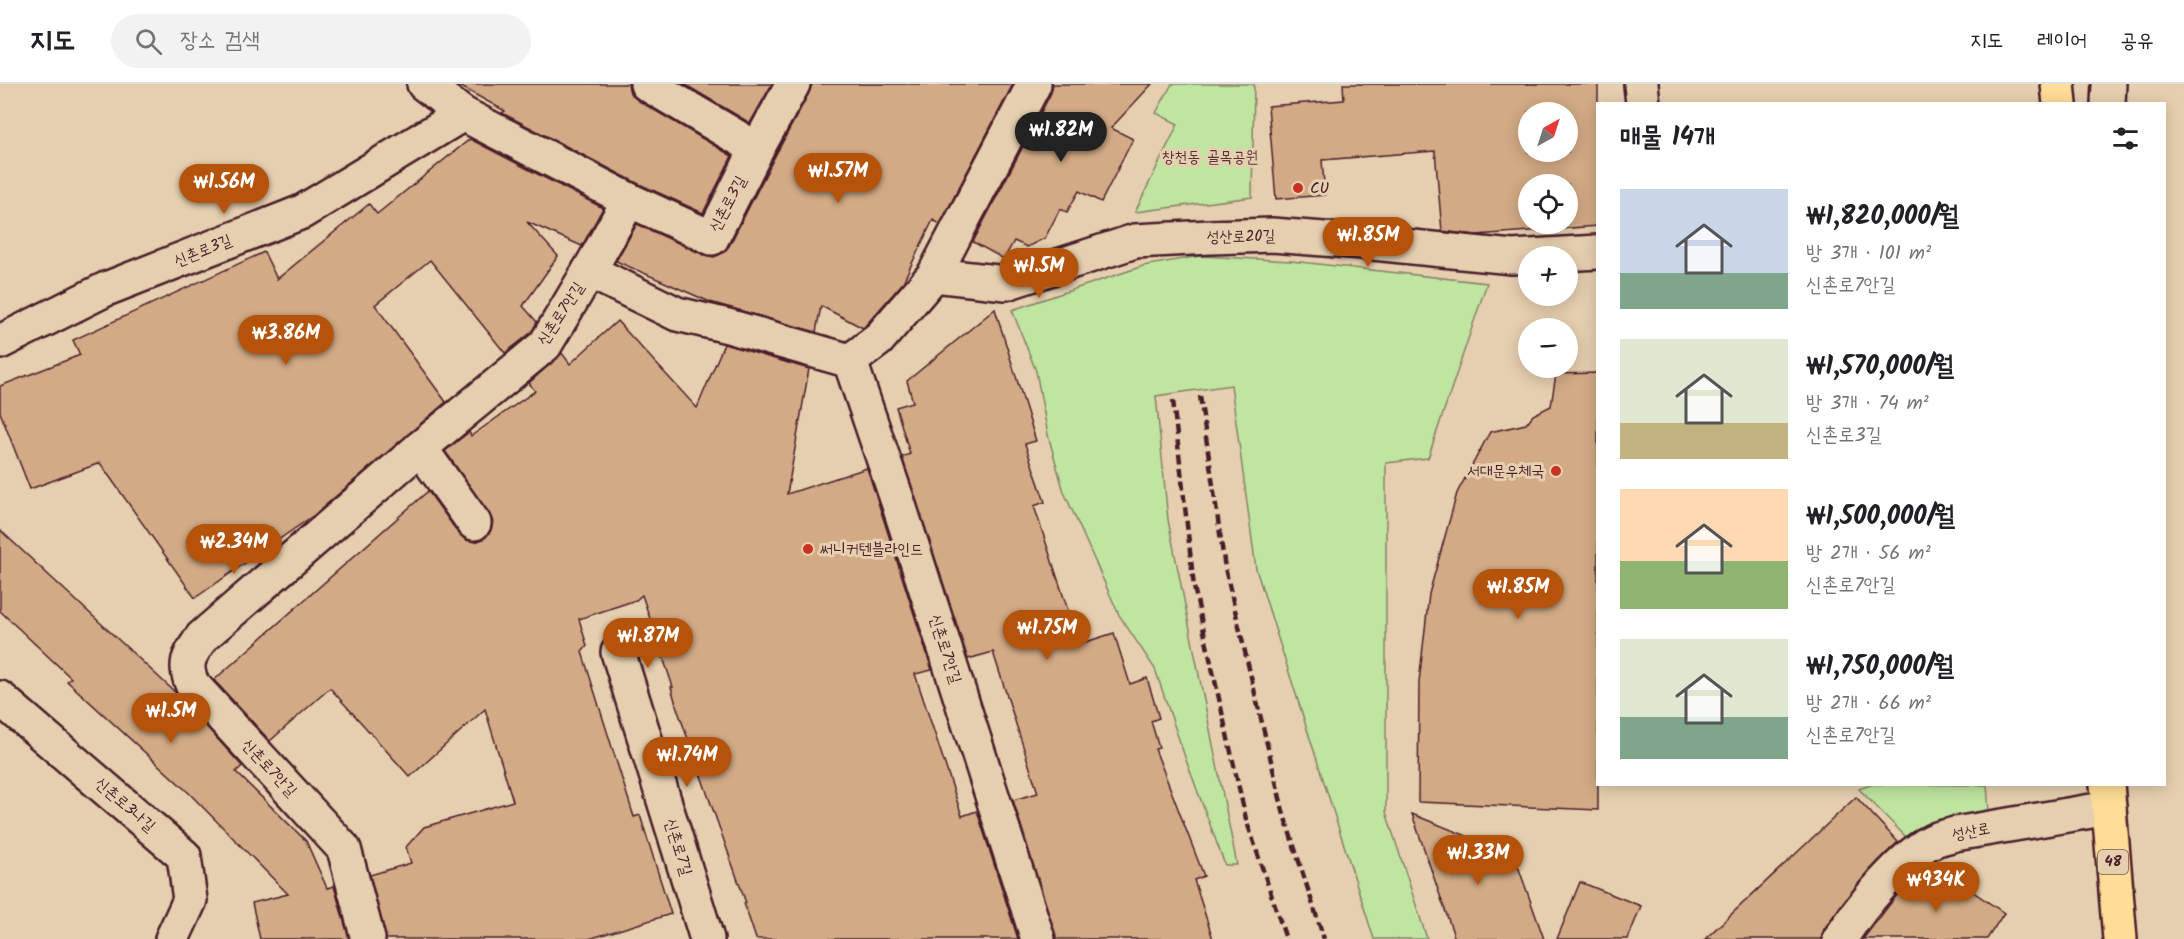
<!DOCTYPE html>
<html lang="ko">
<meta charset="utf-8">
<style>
:root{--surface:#fff;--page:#f2f2f2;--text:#202124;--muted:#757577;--line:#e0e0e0;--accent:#b45309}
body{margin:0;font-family:Kalam,"Poor Story",sans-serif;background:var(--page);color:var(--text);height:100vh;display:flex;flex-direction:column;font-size:22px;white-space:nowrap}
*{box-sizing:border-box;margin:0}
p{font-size:20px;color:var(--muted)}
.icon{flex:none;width:33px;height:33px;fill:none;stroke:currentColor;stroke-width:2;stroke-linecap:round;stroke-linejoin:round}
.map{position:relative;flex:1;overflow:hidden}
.side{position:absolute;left:1596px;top:18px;width:570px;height:684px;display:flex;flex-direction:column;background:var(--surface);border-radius:0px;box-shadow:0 3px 15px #0003}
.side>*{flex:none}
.needle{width:39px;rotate:39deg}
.buttons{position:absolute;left:1518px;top:18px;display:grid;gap:12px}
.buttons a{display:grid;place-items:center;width:60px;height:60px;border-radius:50%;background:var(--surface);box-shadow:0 3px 15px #0003;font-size:30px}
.price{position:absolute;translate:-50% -51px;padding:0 14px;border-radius:21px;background:var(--accent);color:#fff;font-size:20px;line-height:39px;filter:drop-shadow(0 2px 3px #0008)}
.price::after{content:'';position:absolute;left:50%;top:36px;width:18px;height:14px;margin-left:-9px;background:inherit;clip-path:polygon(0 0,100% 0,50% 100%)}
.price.selected{background:#222;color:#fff}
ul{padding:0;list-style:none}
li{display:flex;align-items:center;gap:18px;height:150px;padding:0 24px}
li span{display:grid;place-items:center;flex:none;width:168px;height:120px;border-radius:0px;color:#555}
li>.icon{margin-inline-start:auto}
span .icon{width:72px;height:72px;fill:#fffc;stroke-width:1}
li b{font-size:26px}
h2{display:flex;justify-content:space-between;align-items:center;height:72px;padding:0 24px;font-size:26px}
header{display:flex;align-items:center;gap:36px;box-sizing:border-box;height:84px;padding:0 30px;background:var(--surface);border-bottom:2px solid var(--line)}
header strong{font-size:28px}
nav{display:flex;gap:33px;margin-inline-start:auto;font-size:21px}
.search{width:420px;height:54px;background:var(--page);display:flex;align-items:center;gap:15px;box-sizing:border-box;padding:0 21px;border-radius:33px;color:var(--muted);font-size:22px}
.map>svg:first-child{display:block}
</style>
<header>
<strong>지도</strong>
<div class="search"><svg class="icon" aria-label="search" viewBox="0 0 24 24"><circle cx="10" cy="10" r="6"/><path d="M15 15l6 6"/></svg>장소 검색</div>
<nav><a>지도</a><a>레이어</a><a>공유</a></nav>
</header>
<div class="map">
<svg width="2184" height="855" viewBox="0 0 2184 855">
<rect width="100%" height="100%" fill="#e6cfaf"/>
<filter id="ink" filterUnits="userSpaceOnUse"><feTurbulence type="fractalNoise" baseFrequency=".0167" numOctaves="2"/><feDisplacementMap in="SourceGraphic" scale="12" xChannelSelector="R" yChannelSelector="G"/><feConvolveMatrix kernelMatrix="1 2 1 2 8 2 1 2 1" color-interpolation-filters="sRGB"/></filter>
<g filter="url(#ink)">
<g fill="#bfe5a0" stroke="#848266" stroke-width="1.5">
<path d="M 1172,0 L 1254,0 L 1252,113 L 1135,128 L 1178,40 L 1156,29 Z"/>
<path d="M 1200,172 L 1291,177 L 1487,199 L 1428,374 L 1386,379 L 1386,728 L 1427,855 L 1374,855 L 1256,485 L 1231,301 L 1156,312 L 1168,436 L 1237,781 L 1225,781 L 1186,676 L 1155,585 L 1119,531 L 1064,408 L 1048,351 L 1036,287 L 1012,226 L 1143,182 Z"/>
<path d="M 1873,700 L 1987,701 L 1989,730 L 1908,755 L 1859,705 Z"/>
</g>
<g fill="#d2aa85" stroke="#4a1f2b" stroke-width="1.5" fill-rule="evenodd">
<path d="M 456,0 L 628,0 L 630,9 L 637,16 L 732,72 L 703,129 L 637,99 L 502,29 L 505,27 Z"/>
<path d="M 684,0 L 772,0 L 750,39 Z"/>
<path d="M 812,0 L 1013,0 L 940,140 L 933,136 L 902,200 L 865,242 L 863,244 L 821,222 L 816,248 L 710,218 L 616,177 L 637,140 L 704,171 L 714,173 L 723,169 L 729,162 L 774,74 L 809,9 Z"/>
<path d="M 1053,0 L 1152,0 L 1111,44 L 1133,55 L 1101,118 L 1079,107 L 1067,128 L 1060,125 L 1045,154 L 1027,163 L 1014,157 L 1004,175 L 973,158 L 1051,9 Z"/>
<path d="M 1343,0 L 1598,0 L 1598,142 L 1476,151 L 1442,147 L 1435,67 L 1322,76 L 1325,111 L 1276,115 L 1268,22 L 1344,16 ZM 1528,28 L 1568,28 L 1568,68 L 1528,68 ZM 1528,100 L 1568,100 L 1568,140 L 1528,140 Z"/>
<path d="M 470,55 L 603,124 L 582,162 L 527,138 L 558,172 L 523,222 L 537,238 L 531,249 L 505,269 L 430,176 L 375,221 L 446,318 L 314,431 L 195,514 L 100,379 L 30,405 L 0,328 L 0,302 L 80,271 L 73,256 L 264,168 L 277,195 L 369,120 L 377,130 Z"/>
<path d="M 995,225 L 1036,357 L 1025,360 L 1045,418 L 1034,422 L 1079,560 L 1114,549 L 1130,600 L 1147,594 L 1159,634 L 1151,637 L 1159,664 L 1155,665 L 1204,792 L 1194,796 L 1213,855 L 1056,855 L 1013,716 L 1038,709 L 993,568 L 968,575 L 902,373 L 910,370 L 896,323 L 913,318 L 907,297 Z"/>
<path d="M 617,237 L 697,324 L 724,260 L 809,285 L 787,410 L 867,384 L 932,586 L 915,590 L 962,732 L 977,727 L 1018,855 L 756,855 L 744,819 L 746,819 L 677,624 L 671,603 L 673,603 L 642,511 L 636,516 L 579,535 L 587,562 L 582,568 L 634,733 L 640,731 L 671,830 L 589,855 L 386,855 L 370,791 L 411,779 L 406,763 L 424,743 L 513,717 L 485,625 L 410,693 L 330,604 L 270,657 L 214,596 L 428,407 L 459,450 L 466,456 L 475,458 L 485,454 L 491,446 L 493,438 L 489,429 L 445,367 L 469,348 L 471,352 L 535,307 L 529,299 L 562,269 L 570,280 Z"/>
<path d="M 1598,289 L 1598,726 L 1418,718 L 1419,598 L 1429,510 L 1457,409 L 1490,348 L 1526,340 L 1533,331 L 1551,322 L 1556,290 Z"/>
<path d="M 0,446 L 176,609 L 242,682 L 236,688 L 306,757 L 327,804 L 334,802 L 349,855 L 260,855 L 252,819 L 288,810 L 189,709 L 67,597 L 71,594 L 0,527 Z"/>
<path d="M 1856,713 L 1898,758 L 1870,786 L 1844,817 L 1824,845 L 1821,855 L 1705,855 Z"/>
<path d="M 1412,730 L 1514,771 L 1544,855 L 1455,855 Z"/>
<path d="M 1923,786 L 1936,799 L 1944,788 L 2004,829 L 1987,855 L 1863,855 L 1897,811 Z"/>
<path d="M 1580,798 L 1641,822 L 1628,855 L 1557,855 Z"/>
</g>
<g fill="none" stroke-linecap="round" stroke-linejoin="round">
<g stroke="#4a1f2b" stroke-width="38">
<g id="minor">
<path d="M 424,0 L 463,30 L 629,116 L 712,154 L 757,65 L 793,0"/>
<path d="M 647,0 L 757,65"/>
<path d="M 1641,0 L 1643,20"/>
<path d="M 2108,20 L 2109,0"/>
<path d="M 629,116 L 589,187 L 677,230 L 728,242 L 850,277 L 898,418 L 1038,855"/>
<path d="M 934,191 L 1006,199 L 1135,157 L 1210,153 L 1272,151 L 1363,158 L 1512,173 L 1598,168"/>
<path d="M 0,258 L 106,205 L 302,128 L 463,30"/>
<path d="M 850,277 L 878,256 L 934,191 L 1034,0"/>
<path d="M 420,364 L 474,439"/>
<path d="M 618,568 L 707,855"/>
<path d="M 0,614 L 184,772 L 190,816 L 172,855"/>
<path d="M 368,855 L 344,765 L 192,600 C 183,578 190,571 202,553 L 420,364 L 545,261 L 589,187"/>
<path d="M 1840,855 C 1859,825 1904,768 1937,755 C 1943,753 1949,752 1955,750 L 2109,724"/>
</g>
</g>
<g stroke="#4a1f2b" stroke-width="38">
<g id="major">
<path d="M 2058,0 L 2060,20"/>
<path d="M 2107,700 L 2120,855"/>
</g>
</g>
<use href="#minor" stroke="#e6cfaf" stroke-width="33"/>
<use href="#major" stroke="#fedd96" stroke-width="33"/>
<g stroke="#4a1f2b" stroke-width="4.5" stroke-dasharray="9 4.5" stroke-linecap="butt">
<path d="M 1200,312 L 1225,484 L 1284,731 L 1324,855"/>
<path d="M 1173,316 L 1194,503 L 1246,735 L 1286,855"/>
</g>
</g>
</g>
<g fill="#c8321e" stroke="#e6cfaf" stroke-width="2">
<circle cx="1298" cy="104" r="6"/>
<circle cx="1556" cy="387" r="6"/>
<circle cx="808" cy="465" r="6"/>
</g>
<g text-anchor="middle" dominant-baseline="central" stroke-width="6" stroke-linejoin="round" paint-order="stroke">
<rect fill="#e6cfaf" stroke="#795453" stroke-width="1.5" x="2098" y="766" width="30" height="24" rx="4.5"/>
<g font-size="15" font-weight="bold" fill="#4a1f2b">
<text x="2113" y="778">48</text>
</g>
<g font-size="16" fill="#563337" stroke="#e6cfaf">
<text x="1210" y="73">창천동 골목공원</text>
</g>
<g font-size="16" fill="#4a1f2b" stroke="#e6cfaf" text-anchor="start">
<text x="1310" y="104">CU</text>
<text x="1544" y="387" text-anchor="end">서대문우체국</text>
<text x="820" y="465">써니커텐블라인드</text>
</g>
<g font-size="16" fill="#4a1f2b" stroke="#e6cfaf">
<text transform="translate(728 120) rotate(-62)">신촌로3길</text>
<text transform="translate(1241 153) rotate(-1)">성산로20길</text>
<text transform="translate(203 167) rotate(-22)">신촌로3길</text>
<text transform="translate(561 230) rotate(-57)">신촌로7안길</text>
<text transform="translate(945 565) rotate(72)">신촌로7안길</text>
<text transform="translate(269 684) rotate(47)">신촌로7안길</text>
<text transform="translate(125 721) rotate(41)">신촌로3나길</text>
<text transform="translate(1971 748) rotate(-11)">성산로</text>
<text transform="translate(678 763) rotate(73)">신촌로7길</text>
</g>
</g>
</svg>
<div class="buttons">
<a><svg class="needle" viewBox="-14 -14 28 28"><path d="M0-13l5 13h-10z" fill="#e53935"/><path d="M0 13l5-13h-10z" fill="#757577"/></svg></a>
<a><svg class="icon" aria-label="locate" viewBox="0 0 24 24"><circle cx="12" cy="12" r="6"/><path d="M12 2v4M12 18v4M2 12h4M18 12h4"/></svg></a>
<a>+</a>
<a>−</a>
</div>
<b class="price selected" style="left:1061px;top:79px">₩1.82M</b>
<b class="price" style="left:838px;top:120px">₩1.57M</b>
<b class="price" style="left:224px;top:131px">₩1.56M</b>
<b class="price" style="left:1368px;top:184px">₩1.85M</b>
<b class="price" style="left:1039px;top:215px">₩1.5M</b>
<b class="price" style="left:286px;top:282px">₩3.86M</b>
<b class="price" style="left:234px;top:491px">₩2.34M</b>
<b class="price" style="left:1518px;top:536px">₩1.85M</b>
<b class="price" style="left:1047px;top:577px">₩1.75M</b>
<b class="price" style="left:648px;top:585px">₩1.87M</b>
<b class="price" style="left:171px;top:660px">₩1.5M</b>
<b class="price" style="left:687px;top:704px">₩1.74M</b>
<b class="price" style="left:1478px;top:802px">₩1.33M</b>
<b class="price" style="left:1936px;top:829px">₩934K</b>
<section class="side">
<h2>매물 14개<svg class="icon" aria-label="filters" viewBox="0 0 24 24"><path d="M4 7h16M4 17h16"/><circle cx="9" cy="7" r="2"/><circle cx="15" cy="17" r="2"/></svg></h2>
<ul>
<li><span style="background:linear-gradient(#c9d6e8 70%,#7fa58c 0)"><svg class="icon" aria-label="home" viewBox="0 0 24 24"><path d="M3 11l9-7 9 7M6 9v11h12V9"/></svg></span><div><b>₩1,820,000/월</b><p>방 3개 · 101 m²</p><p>신촌로7안길</p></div></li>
<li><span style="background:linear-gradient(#dfe7d0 70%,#c2b280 0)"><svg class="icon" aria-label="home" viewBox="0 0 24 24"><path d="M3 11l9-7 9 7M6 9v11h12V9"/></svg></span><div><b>₩1,570,000/월</b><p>방 3개 · 74 m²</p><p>신촌로3길</p></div></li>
<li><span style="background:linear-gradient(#ffd9b3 60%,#8fb573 0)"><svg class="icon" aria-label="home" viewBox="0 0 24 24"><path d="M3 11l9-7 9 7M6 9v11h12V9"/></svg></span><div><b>₩1,500,000/월</b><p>방 2개 · 56 m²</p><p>신촌로7안길</p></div></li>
<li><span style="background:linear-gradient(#dfe7d0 65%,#7fa58c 0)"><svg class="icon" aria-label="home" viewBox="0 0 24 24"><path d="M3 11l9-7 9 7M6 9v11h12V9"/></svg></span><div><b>₩1,750,000/월</b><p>방 2개 · 66 m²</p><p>신촌로7안길</p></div></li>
</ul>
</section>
</div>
